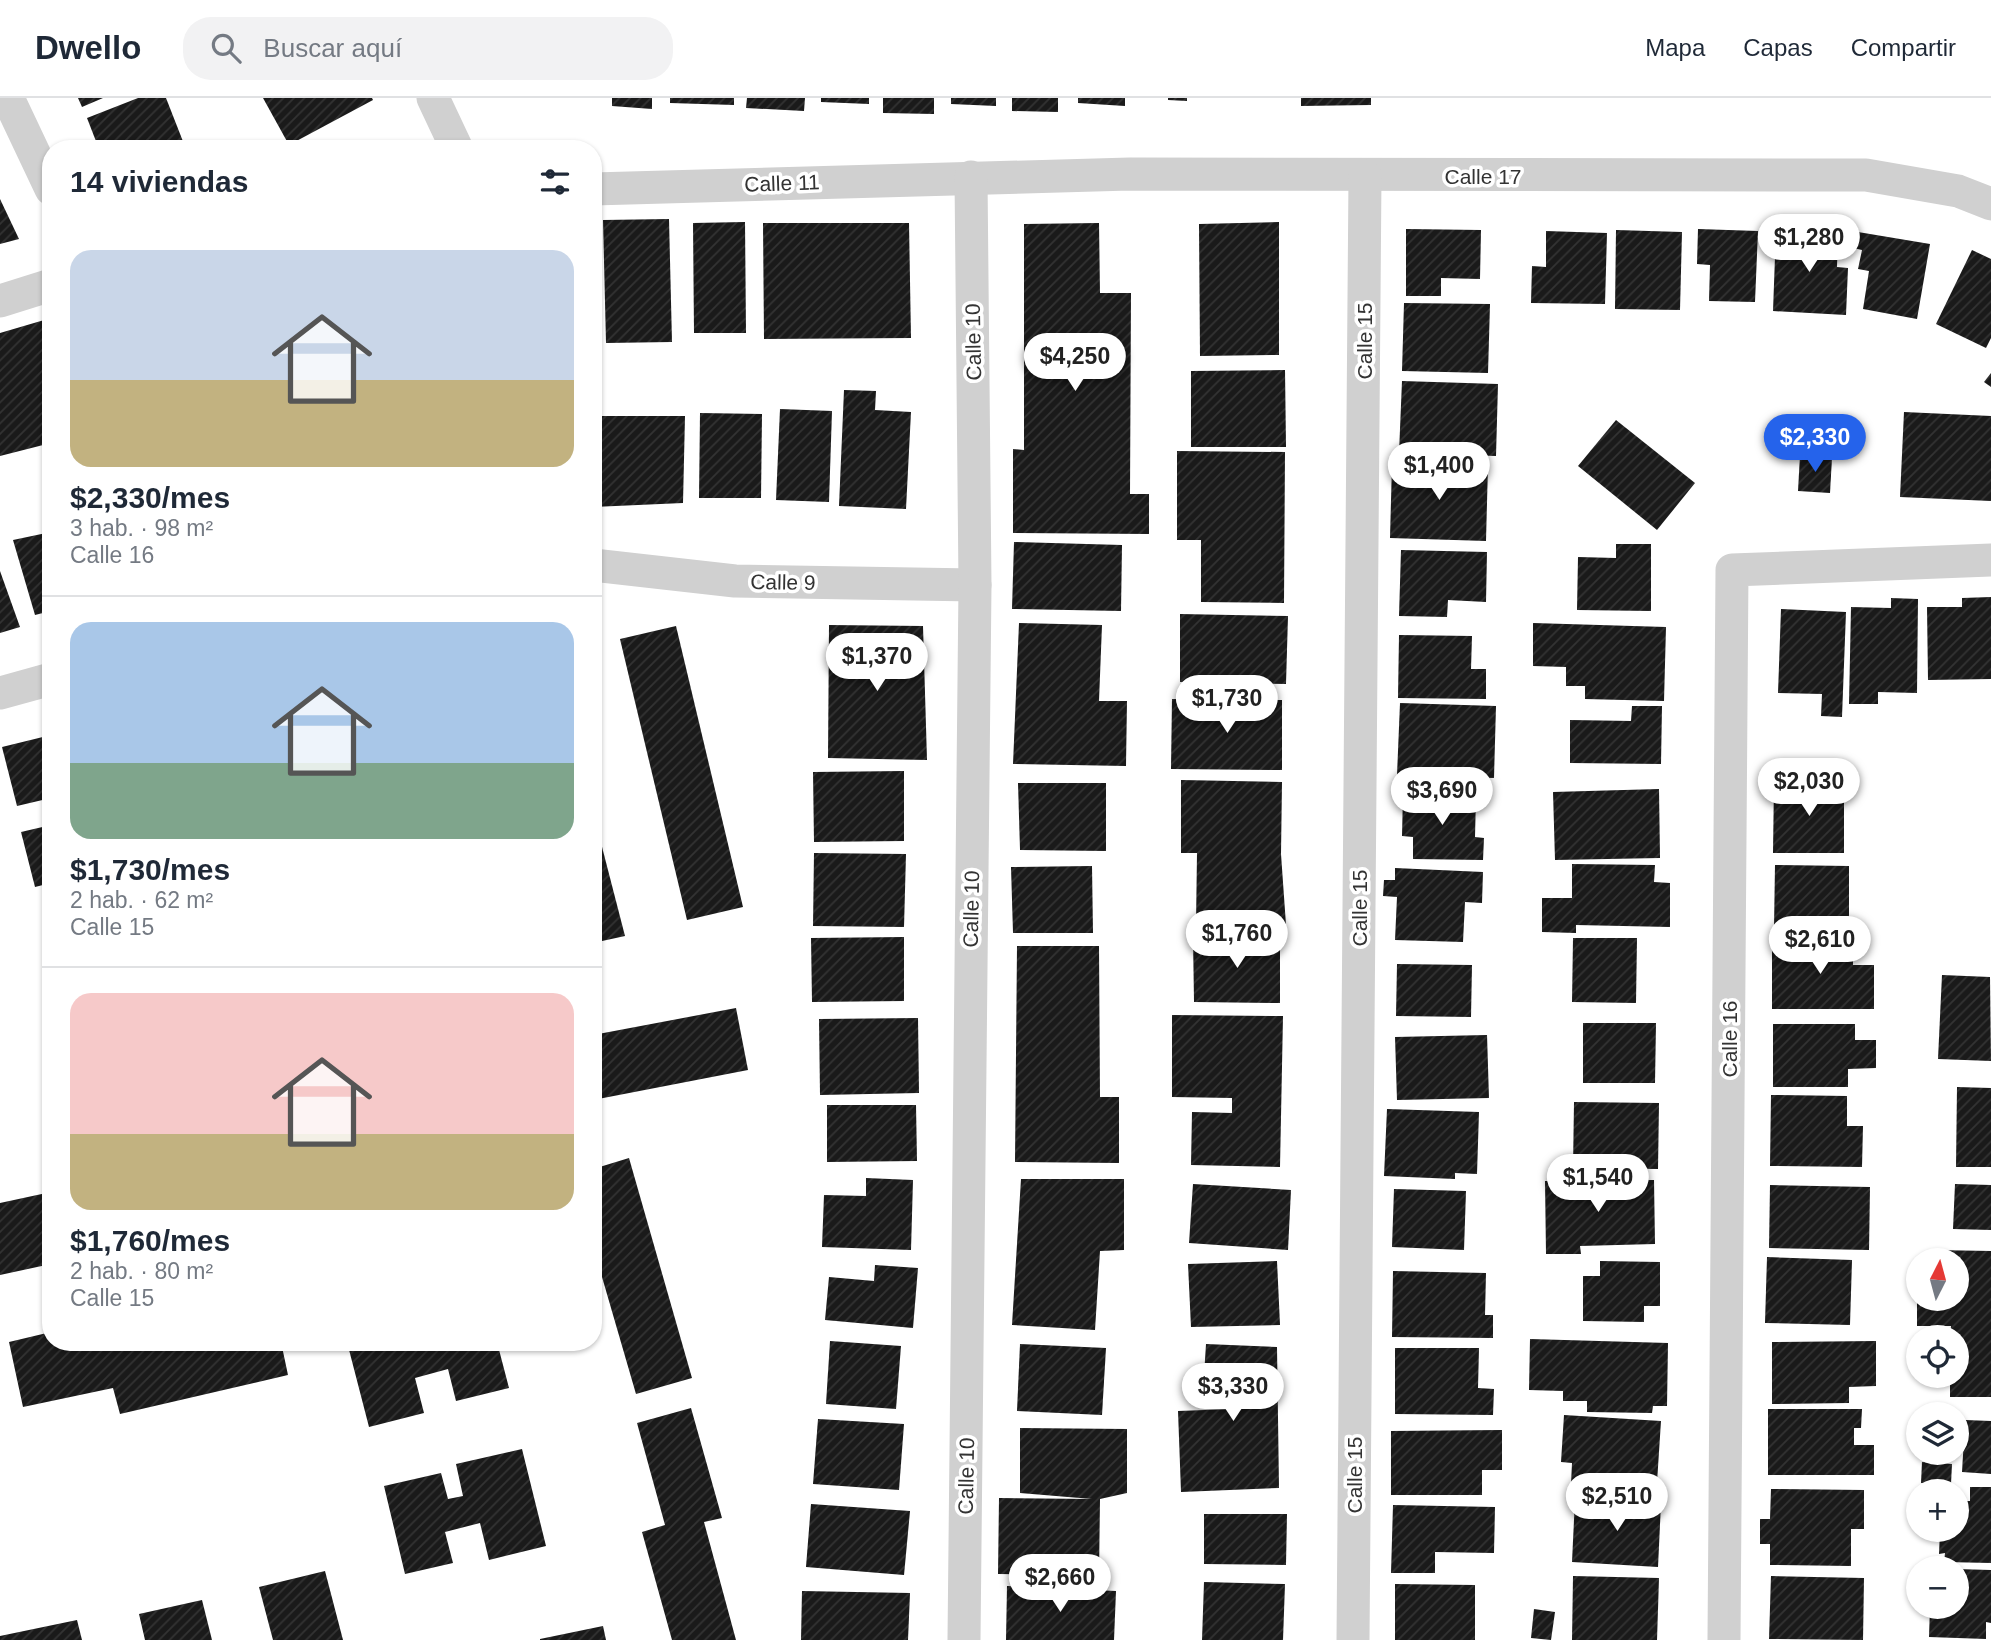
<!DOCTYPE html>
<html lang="es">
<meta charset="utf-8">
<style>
:root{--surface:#fff;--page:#f2f2f3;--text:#1f2937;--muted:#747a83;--line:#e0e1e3;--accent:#2563eb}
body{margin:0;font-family:Helvetica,sans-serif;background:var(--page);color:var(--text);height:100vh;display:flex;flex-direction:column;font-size:26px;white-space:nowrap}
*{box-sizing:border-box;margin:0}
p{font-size:23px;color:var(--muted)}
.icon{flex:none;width:38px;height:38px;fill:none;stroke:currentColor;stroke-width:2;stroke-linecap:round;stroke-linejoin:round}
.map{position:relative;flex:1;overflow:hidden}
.panel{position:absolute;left:42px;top:42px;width:560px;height:1211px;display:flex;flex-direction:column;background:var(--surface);border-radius:28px;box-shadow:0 2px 5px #0004}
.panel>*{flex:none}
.needle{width:46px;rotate:6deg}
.controls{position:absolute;left:1906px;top:1150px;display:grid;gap:14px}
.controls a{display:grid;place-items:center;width:63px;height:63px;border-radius:50%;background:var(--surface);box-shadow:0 2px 5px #0004;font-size:35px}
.price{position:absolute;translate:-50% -60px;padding:0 16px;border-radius:24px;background:#fff;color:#222;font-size:23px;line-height:46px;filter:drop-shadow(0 2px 4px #0008)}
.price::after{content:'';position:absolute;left:50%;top:42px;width:21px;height:16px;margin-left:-10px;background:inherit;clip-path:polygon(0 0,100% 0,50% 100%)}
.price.current{background:var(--accent);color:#fff}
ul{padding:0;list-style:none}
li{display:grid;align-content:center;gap:14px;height:371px;padding:0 28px}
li+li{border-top:2px solid var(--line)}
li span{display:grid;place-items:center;height:217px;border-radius:21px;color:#555}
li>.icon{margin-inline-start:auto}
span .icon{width:126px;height:126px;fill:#fffc;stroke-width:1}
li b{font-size:30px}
h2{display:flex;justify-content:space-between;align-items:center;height:84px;padding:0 28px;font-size:30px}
header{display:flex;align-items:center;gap:42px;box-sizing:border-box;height:98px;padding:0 35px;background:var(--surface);border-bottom:2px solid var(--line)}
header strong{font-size:33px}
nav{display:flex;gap:38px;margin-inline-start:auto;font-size:24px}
.search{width:490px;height:63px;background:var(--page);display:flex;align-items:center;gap:18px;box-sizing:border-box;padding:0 24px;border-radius:28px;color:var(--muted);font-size:26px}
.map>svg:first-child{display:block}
</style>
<header>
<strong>Dwello</strong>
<div class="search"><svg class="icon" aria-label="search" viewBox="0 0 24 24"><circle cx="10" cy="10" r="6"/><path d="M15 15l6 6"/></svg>Buscar aquí</div>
<nav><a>Mapa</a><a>Capas</a><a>Compartir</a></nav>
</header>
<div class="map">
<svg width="1991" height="1542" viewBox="0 0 1991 1542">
<defs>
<pattern id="building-hatch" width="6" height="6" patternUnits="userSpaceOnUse" patternTransform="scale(1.75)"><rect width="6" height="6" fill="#1a1a1a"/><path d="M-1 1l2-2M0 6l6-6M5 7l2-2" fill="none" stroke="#333"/></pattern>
</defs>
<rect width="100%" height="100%" fill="#fff"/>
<g fill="url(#building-hatch)">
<path d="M 78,0 L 103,0 L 82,9 Z"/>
<path d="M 138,0 L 166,0 L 184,46 L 173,51 L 99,51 L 87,20 Z"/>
<path d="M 263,0 L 372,0 L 373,2 L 289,47 Z"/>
<path d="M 612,0 L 652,0 L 652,11 L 612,8 Z"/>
<path d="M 670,0 L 734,0 L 734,7 L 670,5 Z"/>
<path d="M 747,0 L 805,0 L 804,13 L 746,10 Z"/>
<path d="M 821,0 L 869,0 L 869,6 L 821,4 Z"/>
<path d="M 883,0 L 934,0 L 934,16 L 883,15 Z"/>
<path d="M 951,0 L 996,0 L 996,8 L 951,6 Z"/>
<path d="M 1012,0 L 1058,0 L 1058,14 L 1012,13 Z"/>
<path d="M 1078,0 L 1125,0 L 1125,8 L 1078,5 Z"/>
<path d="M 1168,0 L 1187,0 L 1187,3 L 1168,2 Z"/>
<path d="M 1301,0 L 1371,0 L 1371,7 L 1301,8 Z"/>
<path d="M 0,101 L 19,141 L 0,146 Z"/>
<path d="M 669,121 L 672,244 L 606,245 L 603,122 Z"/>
<path d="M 745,124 L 746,235 L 694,235 L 693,125 Z"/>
<path d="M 1279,124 L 1279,257 L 1200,258 L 1199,126 Z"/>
<path d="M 763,125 L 909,125 L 911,240 L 764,241 Z"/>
<path d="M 1099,125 L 1100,195 L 1131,195 L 1130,396 L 1149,396 L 1149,436 L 1013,435 L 1013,351 L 1024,352 L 1024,126 Z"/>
<path d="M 1406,131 L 1481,132 L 1480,181 L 1441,180 L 1441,198 L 1406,198 Z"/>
<path d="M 1698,131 L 1758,133 L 1755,204 L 1709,203 L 1710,167 L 1697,166 Z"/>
<path d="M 1616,132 L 1682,134 L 1680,212 L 1615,211 Z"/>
<path d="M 1776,132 L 1838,135 L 1837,169 L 1848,170 L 1846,217 L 1773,213 Z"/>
<path d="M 1546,133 L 1607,135 L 1605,206 L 1531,205 L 1532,168 L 1546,169 Z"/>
<path d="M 1852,133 L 1930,146 L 1917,221 L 1863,211 L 1869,173 L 1858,171 L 1862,152 L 1849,149 Z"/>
<path d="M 1972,152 L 1991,161 L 1991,240 L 1986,250 L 1936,226 Z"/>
<path d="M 1404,205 L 1490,206 L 1488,275 L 1402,273 Z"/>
<path d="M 51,220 L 51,301 L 45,303 L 51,325 L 51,345 L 0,358 L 0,235 Z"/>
<path d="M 1285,272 L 1286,349 L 1191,349 L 1191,273 Z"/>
<path d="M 1991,275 L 1991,289 L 1984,284 Z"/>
<path d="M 1402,283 L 1498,286 L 1496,358 L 1399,355 Z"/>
<path d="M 844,292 L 876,293 L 875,312 L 911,314 L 906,411 L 839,408 Z"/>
<path d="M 780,311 L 832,313 L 829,404 L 776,402 Z"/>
<path d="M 1904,314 L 1991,318 L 1991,403 L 1900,399 Z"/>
<path d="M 700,315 L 762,316 L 761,400 L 699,400 Z"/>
<path d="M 593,318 L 685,318 L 683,405 L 593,409 Z"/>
<path d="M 1616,322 L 1695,385 L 1657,432 L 1578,368 Z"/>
<path d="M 1177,353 L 1285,354 L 1284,505 L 1201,504 L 1201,442 L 1177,442 Z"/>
<path d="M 1800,357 L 1832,360 L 1830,395 L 1798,393 Z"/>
<path d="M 1392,366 L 1488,367 L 1486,443 L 1390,440 Z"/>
<path d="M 51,434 L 51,513 L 35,517 L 13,442 Z"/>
<path d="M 1014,444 L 1122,447 L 1121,513 L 1012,511 Z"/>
<path d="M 1616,446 L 1651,446 L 1651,513 L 1577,512 L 1578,459 L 1616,460 Z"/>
<path d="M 1401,452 L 1487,454 L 1486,504 L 1448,502 L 1447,519 L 1399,518 Z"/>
<path d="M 0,473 L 20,529 L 0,535 Z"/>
<path d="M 1991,499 L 1991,581 L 1928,582 L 1927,509 L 1962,509 L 1962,500 Z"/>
<path d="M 1891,500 L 1918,501 L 1917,595 L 1878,594 L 1878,606 L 1849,606 L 1851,509 L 1891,510 Z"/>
<path d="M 1781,511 L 1846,514 L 1842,619 L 1821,618 L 1822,596 L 1778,595 Z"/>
<path d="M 1180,516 L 1288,518 L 1286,586 L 1180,584 Z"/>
<path d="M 1019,525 L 1102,527 L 1099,603 L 1127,603 L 1126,668 L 1013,666 Z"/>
<path d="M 1533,525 L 1666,529 L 1664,603 L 1585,601 L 1585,588 L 1566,588 L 1566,569 L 1533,568 Z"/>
<path d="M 829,527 L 923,528 L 927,662 L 828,660 Z"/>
<path d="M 676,528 L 743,809 L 687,822 L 620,541 Z"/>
<path d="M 1399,537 L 1472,538 L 1471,571 L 1486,571 L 1486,601 L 1398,600 Z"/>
<path d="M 1172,601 L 1282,602 L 1282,672 L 1171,671 Z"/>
<path d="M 1400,605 L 1496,608 L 1494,680 L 1397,677 Z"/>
<path d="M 1632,608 L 1662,608 L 1661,666 L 1570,665 L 1570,622 L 1631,623 Z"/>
<path d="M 51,637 L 51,700 L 17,708 L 2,649 Z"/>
<path d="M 904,673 L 904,743 L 814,744 L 813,674 Z"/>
<path d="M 1181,682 L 1282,684 L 1281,756 L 1286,827 L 1196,826 L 1197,755 L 1181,755 Z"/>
<path d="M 1774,684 L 1844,685 L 1844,755 L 1773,755 Z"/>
<path d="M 1018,685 L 1106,685 L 1106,753 L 1020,752 Z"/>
<path d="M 1659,691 L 1660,760 L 1555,762 L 1553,694 Z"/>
<path d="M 1403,696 L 1476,698 L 1475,739 L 1484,740 L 1483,762 L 1413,761 L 1413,739 L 1402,738 Z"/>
<path d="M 593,714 L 625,838 L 593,845 Z"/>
<path d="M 51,727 L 51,785 L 35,789 L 21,734 Z"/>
<path d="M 814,755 L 906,756 L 904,829 L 813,828 Z"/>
<path d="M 1572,766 L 1655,767 L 1654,784 L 1670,785 L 1670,829 L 1576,827 L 1576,835 L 1542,834 L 1542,800 L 1572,800 Z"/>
<path d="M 1775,767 L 1849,768 L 1849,831 L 1774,830 Z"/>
<path d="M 1092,768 L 1093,835 L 1013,835 L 1011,769 Z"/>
<path d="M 1395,770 L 1483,774 L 1482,805 L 1465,804 L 1463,844 L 1395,842 L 1397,799 L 1383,798 L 1384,782 L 1395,782 Z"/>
<path d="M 904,839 L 904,903 L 812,904 L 811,840 Z"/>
<path d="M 1193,839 L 1280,840 L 1280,905 L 1194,904 Z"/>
<path d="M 1573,840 L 1637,840 L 1636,905 L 1572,904 Z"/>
<path d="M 1772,842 L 1853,842 L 1853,867 L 1874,867 L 1874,911 L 1772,911 Z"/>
<path d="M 1017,848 L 1099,848 L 1100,999 L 1119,999 L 1119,1065 L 1015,1064 Z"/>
<path d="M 1397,866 L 1472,867 L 1471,919 L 1396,918 Z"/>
<path d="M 1942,877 L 1990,879 L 1991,963 L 1938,961 Z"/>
<path d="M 736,910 L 748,972 L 593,1002 L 593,937 Z"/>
<path d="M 1172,917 L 1283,918 L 1280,1069 L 1191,1067 L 1192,1014 L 1232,1015 L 1232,1000 L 1172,999 Z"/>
<path d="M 918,920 L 919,995 L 820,997 L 819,921 Z"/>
<path d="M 1583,925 L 1656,925 L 1655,985 L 1583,985 Z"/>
<path d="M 1773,926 L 1855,926 L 1855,942 L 1876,942 L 1876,970 L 1848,971 L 1848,989 L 1773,989 Z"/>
<path d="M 1487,937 L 1489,1000 L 1397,1002 L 1395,939 Z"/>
<path d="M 1957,989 L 1991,990 L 1991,1069 L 1956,1069 Z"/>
<path d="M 1771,997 L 1847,998 L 1847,1028 L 1863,1028 L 1862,1069 L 1770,1068 Z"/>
<path d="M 1574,1004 L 1659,1005 L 1658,1071 L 1573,1070 Z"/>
<path d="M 827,1007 L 916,1007 L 917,1063 L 827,1064 Z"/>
<path d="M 1387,1011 L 1479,1014 L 1477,1076 L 1455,1075 L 1455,1081 L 1384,1078 Z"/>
<path d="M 629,1060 L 692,1280 L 636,1296 L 593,1148 L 593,1071 Z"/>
<path d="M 866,1080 L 913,1082 L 911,1152 L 822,1149 L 824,1097 L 866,1098 Z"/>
<path d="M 1021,1081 L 1124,1081 L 1124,1152 L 1100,1153 L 1095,1232 L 1012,1227 Z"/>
<path d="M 1654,1082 L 1655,1146 L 1580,1148 L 1581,1156 L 1546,1156 L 1545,1083 Z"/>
<path d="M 1193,1086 L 1291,1092 L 1288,1152 L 1189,1145 Z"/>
<path d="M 1955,1086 L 1991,1087 L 1991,1132 L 1953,1131 Z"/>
<path d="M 1770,1087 L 1870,1089 L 1869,1152 L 1769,1150 Z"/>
<path d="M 1394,1091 L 1466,1093 L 1464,1152 L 1392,1149 Z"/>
<path d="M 51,1094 L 51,1166 L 0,1177 L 0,1105 Z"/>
<path d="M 1933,1152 L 1991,1153 L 1991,1299 L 1950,1299 L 1950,1278 L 1956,1278 L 1956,1239 L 1950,1239 L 1951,1228 L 1917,1228 L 1917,1200 L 1956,1200 L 1956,1162 L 1933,1162 Z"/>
<path d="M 1767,1159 L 1852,1162 L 1850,1227 L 1765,1225 Z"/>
<path d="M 1277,1163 L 1280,1227 L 1191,1229 L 1188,1166 Z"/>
<path d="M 1600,1163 L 1660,1164 L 1660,1208 L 1644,1208 L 1644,1224 L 1583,1223 L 1583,1178 L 1600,1178 Z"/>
<path d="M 875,1167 L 918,1170 L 913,1230 L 825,1222 L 829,1179 L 874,1183 Z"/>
<path d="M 1393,1173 L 1486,1175 L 1485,1217 L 1493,1217 L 1493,1240 L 1392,1239 Z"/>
<path d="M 51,1234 L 51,1244 L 281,1244 L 288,1277 L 120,1316 L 113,1290 L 23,1309 L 9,1244 Z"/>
<path d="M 1530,1241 L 1668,1245 L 1667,1308 L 1653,1308 L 1652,1315 L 1587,1314 L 1587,1303 L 1563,1303 L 1563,1293 L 1529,1292 Z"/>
<path d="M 830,1243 L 901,1248 L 896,1311 L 826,1306 Z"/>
<path d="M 1876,1243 L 1876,1288 L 1849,1289 L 1849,1305 L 1772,1306 L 1772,1244 Z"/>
<path d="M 347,1244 L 406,1244 L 407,1247 L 419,1244 L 497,1244 L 509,1290 L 456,1303 L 448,1271 L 415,1280 L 424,1315 L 369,1329 Z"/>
<path d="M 1020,1246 L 1106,1250 L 1102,1317 L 1017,1313 Z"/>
<path d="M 1206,1246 L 1277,1249 L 1279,1390 L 1181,1394 L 1178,1313 L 1260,1310 L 1202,1309 Z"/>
<path d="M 1395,1250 L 1479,1250 L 1478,1290 L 1494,1291 L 1493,1317 L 1395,1316 Z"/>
<path d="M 691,1310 L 722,1420 L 704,1424 L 736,1542 L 672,1542 L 642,1434 L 665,1427 L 637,1325 Z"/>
<path d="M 1768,1311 L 1862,1311 L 1861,1330 L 1854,1330 L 1854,1347 L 1874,1347 L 1874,1377 L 1768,1377 Z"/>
<path d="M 1564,1317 L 1661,1323 L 1656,1400 L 1583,1396 L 1584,1387 L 1571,1386 L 1572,1365 L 1561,1364 Z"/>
<path d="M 818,1321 L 904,1326 L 899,1392 L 813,1386 Z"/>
<path d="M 1965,1322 L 1991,1323 L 1991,1376 L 1962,1374 Z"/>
<path d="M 1020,1330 L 1127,1331 L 1127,1395 L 1100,1401 L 1099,1477 L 998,1476 L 999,1400 L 1092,1401 L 1020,1395 Z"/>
<path d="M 1502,1332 L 1502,1372 L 1482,1372 L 1482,1397 L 1391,1397 L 1391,1333 Z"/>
<path d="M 522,1351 L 546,1448 L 489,1462 L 480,1425 L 445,1434 L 453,1465 L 405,1476 L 384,1388 L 441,1375 L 448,1401 L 463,1398 L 456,1366 Z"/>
<path d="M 1922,1364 L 1952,1366 L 1951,1386 L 1921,1385 Z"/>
<path d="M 1970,1389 L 1991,1389 L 1991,1465 L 1944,1464 L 1945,1455 L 1939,1456 L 1940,1432 L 1956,1432 L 1956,1403 L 1970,1403 Z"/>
<path d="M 1771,1391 L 1864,1392 L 1864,1431 L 1851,1431 L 1851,1468 L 1770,1467 L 1770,1446 L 1760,1446 L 1760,1421 L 1770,1421 Z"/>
<path d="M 1575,1401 L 1661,1405 L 1658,1469 L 1572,1464 Z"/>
<path d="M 811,1406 L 910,1413 L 904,1477 L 806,1469 Z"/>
<path d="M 1393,1407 L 1495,1409 L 1494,1455 L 1435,1454 L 1435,1475 L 1391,1475 Z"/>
<path d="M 1204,1416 L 1287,1416 L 1286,1467 L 1204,1466 Z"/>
<path d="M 1956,1471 L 1991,1472 L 1991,1525 L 1986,1524 L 1986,1541 L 1929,1539 L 1930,1508 L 1956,1508 Z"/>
<path d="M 325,1473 L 343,1542 L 273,1542 L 259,1489 Z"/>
<path d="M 1573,1478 L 1659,1480 L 1657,1542 L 1572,1542 Z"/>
<path d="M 1771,1478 L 1864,1480 L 1863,1542 L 1769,1541 Z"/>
<path d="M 1204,1484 L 1285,1486 L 1283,1542 L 1202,1542 Z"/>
<path d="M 1395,1486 L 1475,1487 L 1475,1542 L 1395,1542 Z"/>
<path d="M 1007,1488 L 1116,1493 L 1114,1542 L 1006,1542 Z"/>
<path d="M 802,1493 L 910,1495 L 908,1542 L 801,1542 Z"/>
<path d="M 202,1502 L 212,1542 L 145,1542 L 139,1516 Z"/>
<path d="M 1534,1511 L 1555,1514 L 1551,1542 L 1531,1540 Z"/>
<path d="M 77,1522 L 82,1542 L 0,1542 L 0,1538 Z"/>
<path d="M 603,1528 L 606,1542 L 540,1542 L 540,1541 Z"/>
</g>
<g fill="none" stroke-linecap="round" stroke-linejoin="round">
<g stroke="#d0d0d0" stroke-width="33">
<path d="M 8,0 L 51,91"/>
<path d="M 433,0 L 457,51"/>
<path d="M 593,91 L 1130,76 L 1866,77 L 1958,93 L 1991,106"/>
<path d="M 0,203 L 51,187"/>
<path d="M 593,467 L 735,483 L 975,487"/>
<path d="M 0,595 L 51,581"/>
<path d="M 964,1542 L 975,487 L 971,79"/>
<path d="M 1353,1542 L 1365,78"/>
<path d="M 1724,1542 L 1732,472 L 1991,462"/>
</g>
</g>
<g text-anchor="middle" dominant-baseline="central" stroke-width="7" stroke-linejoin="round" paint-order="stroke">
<g font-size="21" fill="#333" stroke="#fff">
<text x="1483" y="78">Calle 17</text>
<text transform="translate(782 85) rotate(-2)">Calle 11</text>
<text transform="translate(1364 243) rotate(-90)">Calle 15</text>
<text transform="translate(973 244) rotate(-91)">Calle 10</text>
<text transform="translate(783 484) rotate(1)">Calle 9</text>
<text transform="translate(1359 810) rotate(-90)">Calle 15</text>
<text transform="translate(971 811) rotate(-89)">Calle 10</text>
<text transform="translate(1729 941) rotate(-90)">Calle 16</text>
<text transform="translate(1354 1377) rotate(-90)">Calle 15</text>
<text transform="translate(966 1378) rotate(-89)">Calle 10</text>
</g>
</g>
</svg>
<div class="controls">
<a><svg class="needle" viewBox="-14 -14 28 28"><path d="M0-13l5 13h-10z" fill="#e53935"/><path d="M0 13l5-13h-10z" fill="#747a83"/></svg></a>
<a><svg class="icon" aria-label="locate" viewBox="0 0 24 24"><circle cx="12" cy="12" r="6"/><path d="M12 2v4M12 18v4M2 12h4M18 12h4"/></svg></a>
<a><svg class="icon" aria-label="layers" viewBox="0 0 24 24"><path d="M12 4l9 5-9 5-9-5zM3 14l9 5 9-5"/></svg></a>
<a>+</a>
<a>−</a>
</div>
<b class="price" style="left:1809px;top:176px">$1,280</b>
<b class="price" style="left:1075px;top:295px">$4,250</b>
<b class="price current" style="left:1815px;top:376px">$2,330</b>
<b class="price" style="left:1439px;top:404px">$1,400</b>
<b class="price" style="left:877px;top:595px">$1,370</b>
<b class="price" style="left:1227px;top:637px">$1,730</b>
<b class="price" style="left:1809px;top:720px">$2,030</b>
<b class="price" style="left:1442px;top:729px">$3,690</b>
<b class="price" style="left:1237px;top:872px">$1,760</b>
<b class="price" style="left:1820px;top:878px">$2,610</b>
<b class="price" style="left:1598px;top:1116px">$1,540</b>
<b class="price" style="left:1233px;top:1325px">$3,330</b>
<b class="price" style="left:1617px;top:1435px">$2,510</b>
<b class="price" style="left:1060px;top:1516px">$2,660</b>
<section class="panel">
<h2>14 viviendas<svg class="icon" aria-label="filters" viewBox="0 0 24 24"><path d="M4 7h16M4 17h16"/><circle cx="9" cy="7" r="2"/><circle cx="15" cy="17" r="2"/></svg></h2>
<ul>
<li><span style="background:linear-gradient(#c9d6e8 60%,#c2b280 0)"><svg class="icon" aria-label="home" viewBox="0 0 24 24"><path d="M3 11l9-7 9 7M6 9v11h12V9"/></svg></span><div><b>$2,330/mes</b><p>3 hab. · 98 m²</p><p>Calle 16</p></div></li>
<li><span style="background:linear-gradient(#a9c7e8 65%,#7fa58c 0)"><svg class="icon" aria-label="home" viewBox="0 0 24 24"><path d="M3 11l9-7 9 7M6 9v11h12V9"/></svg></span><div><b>$1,730/mes</b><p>2 hab. · 62 m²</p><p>Calle 15</p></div></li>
<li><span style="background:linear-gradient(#f6c9c9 65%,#c2b280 0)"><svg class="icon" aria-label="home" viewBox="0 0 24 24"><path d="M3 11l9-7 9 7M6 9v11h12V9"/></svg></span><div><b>$1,760/mes</b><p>2 hab. · 80 m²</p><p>Calle 15</p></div></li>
</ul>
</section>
</div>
